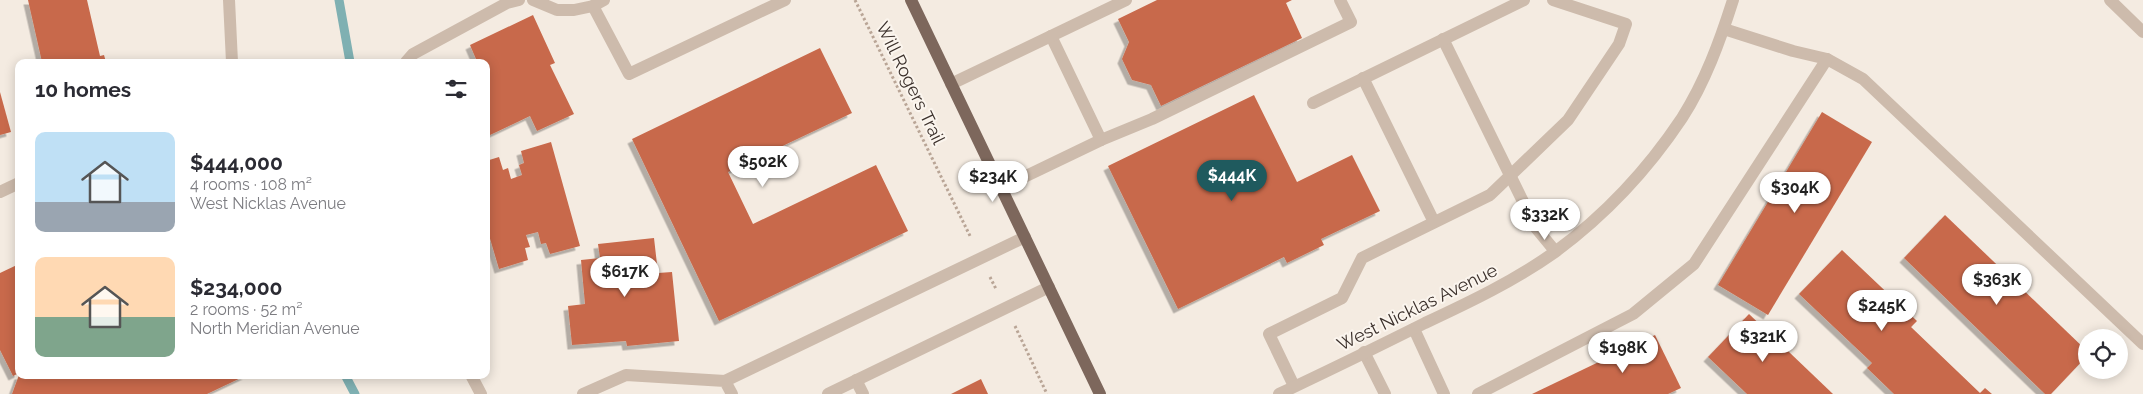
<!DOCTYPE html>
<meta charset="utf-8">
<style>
:root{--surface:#fff;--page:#f7f7f7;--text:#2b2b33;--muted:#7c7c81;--accent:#1f5a5e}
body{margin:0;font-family:Raleway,sans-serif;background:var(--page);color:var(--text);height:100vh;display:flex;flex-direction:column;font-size:19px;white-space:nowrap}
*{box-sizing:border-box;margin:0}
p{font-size:16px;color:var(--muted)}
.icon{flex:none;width:28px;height:28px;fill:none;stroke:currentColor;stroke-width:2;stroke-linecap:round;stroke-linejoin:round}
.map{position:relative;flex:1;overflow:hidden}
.sheet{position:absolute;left:15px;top:59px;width:475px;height:320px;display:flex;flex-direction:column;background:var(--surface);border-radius:10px;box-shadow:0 2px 12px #0003}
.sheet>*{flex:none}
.tools{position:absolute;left:2078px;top:329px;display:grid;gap:10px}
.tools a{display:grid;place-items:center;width:50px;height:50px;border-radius:50%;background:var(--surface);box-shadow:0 2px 12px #0003;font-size:25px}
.price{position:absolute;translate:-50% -42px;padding:0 11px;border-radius:18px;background:#fff;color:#222;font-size:16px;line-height:32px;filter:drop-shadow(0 1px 2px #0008)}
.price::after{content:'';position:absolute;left:50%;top:30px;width:15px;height:11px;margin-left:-8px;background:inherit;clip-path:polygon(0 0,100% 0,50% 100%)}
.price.current{background:var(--accent);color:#fff}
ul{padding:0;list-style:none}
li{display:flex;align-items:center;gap:15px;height:125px;padding:0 20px}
li span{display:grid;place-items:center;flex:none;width:140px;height:100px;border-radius:10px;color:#555}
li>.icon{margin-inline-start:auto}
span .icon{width:60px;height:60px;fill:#fffc;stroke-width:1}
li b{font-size:21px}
h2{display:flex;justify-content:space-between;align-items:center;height:60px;padding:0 20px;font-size:21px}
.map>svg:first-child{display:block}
</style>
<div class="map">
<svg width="2143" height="394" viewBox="0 0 2143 394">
<defs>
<filter id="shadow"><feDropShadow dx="-4.5" dy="4.5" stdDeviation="0" flood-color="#0004"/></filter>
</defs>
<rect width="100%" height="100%" fill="#f4ebe1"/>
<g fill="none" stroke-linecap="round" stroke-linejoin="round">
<g stroke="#7fb0b2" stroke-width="9">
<path d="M 339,0 L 350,62"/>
<path d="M 345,375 L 355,394"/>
</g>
</g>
<g fill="#c8694b" filter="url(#shadow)">
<path d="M 28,0 L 87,0 L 100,56 L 104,55 L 106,62 L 42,62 Z"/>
<path d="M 1157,0 L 1292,0 L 1286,3 L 1302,38 L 1161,106 L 1151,85 L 1132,80 L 1122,59 L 1129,42 L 1118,19 Z"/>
<path d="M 533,15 L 555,63 L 550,65 L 574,114 L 537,131 L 530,116 L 490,135 L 486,128 L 486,62 L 468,62 L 476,59 L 470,45 Z"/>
<path d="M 820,48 L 852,113 L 728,172 L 753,224 L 876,165 L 908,231 L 719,321 L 632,139 Z"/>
<path d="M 0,92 L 11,132 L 0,135 Z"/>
<path d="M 1254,95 L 1297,182 L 1352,155 L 1380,211 L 1321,239 L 1324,245 L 1287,263 L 1284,257 L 1178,309 L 1108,166 Z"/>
<path d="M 1822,112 L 1872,142 L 1768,315 L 1718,285 Z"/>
<path d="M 551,142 L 580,246 L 550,254 L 546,243 L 541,244 L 538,232 L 526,235 L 530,247 L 525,248 L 528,260 L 499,269 L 486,225 L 486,161 L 499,157 L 503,170 L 508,168 L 511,179 L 522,175 L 519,165 L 524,163 L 521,151 Z"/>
<path d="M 1945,215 L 2086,350 L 2086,357 L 2051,394 L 2045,394 L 1904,258 Z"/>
<path d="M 654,238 L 658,273 L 672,272 L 679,341 L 627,346 L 626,341 L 572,345 L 568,306 L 585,304 L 581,260 L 600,258 L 598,244 Z"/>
<path d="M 1842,250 L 1917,321 L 1911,327 L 1980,393 L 1985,388 L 1992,394 L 1894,394 L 1867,368 L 1872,363 L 1799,294 Z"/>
<path d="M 19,264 L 19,373 L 13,376 L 0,350 L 0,273 Z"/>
<path d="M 1749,314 L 1833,394 L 1747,394 L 1708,357 Z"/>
<path d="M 1655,335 L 1681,388 L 1668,394 L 1532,394 Z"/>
<path d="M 19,375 L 247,375 L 207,394 L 12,394 Z"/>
<path d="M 981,379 L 988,394 L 951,394 Z"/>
</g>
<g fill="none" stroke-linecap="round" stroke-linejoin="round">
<g stroke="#b9a596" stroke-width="3" stroke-dasharray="2.5 2.5" stroke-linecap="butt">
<path d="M 855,0 L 971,238"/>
<path d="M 990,277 L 996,289"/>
<path d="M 1015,326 L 1047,394"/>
</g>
<g stroke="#cdbbac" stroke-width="12">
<path d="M 229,0 L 232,62"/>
<path d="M 533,0 L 557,10 L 574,10 L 593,6"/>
<path d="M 604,0 L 593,6 L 629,74 L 785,0"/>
<path d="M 2110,0 L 2143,32"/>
<path d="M 1724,29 L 1793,51 L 1827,59 L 1863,79 L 2143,344"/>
<path d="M 1051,36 L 1101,140"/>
<path d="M 1443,39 L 1536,228 L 1555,251"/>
<path d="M 406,62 L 413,54 L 507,3 L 519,0"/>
<path d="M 1363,78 L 1434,222"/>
<path d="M 951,84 L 1126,0"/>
<path d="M 1313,103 L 1524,0"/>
<path d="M 1001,188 L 1101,140 L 1152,119 L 1351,22 L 1340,0"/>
<path d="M 0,192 L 19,183"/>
<path d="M 1414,329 L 1444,394"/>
<path d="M 1364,352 L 1385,394"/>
<path d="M 471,375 L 481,394"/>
<path d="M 856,380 L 863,394"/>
<path d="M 725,381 L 1025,237"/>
<path d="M 1294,386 L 1269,334 L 1342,298 L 1362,258 L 1490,195 L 1568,120 L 1619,44 L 1626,24 L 1553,0"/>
<path d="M 583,394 L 626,375 L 725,381 L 732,394"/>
<path d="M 828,394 L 1049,287"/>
<path d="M 1279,394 C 1328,371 1377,347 1425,323 C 1470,302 1514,281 1555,252 C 1604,216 1648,169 1682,118 C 1705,82 1720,41 1733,0"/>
<path d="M 1478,394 L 1633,314 L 1694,264 L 1827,59"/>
</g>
<path stroke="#7d675c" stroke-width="12" d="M 911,0 L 1100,394"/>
</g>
<g text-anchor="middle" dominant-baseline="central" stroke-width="4" stroke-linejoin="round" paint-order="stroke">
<g font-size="18" fill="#3b302b" stroke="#fbf5ee">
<text transform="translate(911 83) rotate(64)">Will Rogers Trail</text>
<text transform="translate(1417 307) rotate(-26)">West Nicklas Avenue</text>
</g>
</g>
</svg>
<div class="tools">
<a><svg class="icon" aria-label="locate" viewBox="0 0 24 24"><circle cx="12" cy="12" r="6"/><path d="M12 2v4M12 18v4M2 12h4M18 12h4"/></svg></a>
</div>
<b class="price" style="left:763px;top:188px">$502K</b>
<b class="price current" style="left:1232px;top:202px">$444K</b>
<b class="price" style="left:993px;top:203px">$234K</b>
<b class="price" style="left:1795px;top:214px">$304K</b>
<b class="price" style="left:1545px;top:241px">$332K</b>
<b class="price" style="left:625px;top:298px">$617K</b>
<b class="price" style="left:1997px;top:306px">$363K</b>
<b class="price" style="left:1882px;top:332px">$245K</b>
<b class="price" style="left:1763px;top:363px">$321K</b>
<b class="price" style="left:1623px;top:374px">$198K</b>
<section class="sheet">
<h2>10 homes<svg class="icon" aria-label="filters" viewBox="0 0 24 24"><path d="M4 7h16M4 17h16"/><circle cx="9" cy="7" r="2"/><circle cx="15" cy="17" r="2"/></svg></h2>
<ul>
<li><span style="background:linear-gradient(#bfe0f5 70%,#9aa5b1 0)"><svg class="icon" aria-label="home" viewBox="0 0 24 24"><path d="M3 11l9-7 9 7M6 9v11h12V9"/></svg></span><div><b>$444,000</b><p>4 rooms · 108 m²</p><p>West Nicklas Avenue</p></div></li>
<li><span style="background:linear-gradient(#ffd9b3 60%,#7fa58c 0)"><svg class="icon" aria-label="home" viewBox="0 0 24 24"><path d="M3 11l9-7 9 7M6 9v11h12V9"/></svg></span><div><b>$234,000</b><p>2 rooms · 52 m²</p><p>North Meridian Avenue</p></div></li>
</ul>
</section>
</div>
